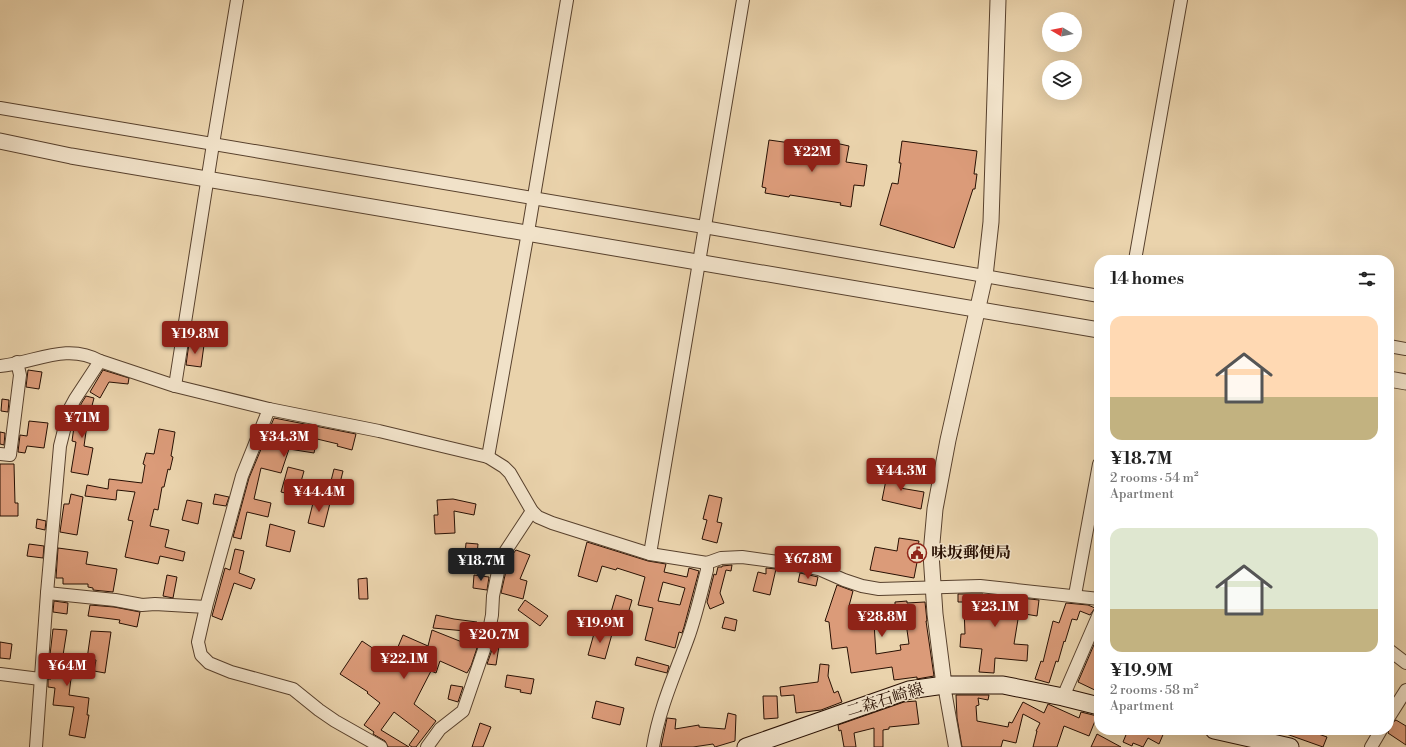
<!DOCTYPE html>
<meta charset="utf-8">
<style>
:root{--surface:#fff;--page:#f2f2f2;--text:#222;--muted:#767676;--accent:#8f2418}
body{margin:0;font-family:"Libre Bodoni","Noto Serif JP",serif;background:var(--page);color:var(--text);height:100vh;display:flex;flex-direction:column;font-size:15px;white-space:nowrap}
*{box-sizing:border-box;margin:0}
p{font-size:13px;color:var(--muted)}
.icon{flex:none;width:22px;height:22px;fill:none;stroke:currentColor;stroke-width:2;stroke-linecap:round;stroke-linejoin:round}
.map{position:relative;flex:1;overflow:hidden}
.side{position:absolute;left:1094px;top:255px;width:300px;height:480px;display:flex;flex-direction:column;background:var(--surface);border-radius:16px;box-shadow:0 4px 16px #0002}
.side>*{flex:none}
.needle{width:26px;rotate:280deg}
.controls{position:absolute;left:1042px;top:12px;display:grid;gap:8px}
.controls a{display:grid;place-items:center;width:40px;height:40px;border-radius:50%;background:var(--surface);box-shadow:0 4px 16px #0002;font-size:20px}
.price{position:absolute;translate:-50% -34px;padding:0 9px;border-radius:4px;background:var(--accent);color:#fff;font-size:13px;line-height:26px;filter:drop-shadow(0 1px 2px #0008)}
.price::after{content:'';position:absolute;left:50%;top:24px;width:12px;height:9px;margin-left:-6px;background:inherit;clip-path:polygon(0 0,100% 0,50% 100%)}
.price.current{background:#222;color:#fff}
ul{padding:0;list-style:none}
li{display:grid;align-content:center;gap:8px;height:212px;padding:0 16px}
li span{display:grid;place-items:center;height:124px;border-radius:12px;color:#555}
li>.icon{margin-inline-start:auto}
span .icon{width:72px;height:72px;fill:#fffc;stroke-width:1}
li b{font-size:17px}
h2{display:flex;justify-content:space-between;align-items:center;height:48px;padding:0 16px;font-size:17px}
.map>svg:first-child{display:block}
</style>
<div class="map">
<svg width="1406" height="747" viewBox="0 0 1406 747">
<rect width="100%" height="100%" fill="#ead3ac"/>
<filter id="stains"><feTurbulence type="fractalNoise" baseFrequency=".005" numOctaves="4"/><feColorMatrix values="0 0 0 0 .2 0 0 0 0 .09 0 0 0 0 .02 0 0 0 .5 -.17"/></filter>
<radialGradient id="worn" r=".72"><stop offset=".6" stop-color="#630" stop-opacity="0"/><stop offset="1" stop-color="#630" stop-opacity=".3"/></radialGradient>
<g fill="#db9b79" stroke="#281003" fill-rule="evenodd">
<path d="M 769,140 L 798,144 L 796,154 L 815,157 L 816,145 L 819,141 L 822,140 L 849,146 L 846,162 L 867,165 L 864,186 L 854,185 L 851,207 L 840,205 L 841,203 L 790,195 L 789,197 L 765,193 L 766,188 L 762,187 Z"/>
<path d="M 902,141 L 977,151 L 974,174 L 977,174 L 975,189 L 973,189 L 954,248 L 880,225 L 892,183 L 898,184 L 901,163 L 899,163 Z"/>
<path d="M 189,343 L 204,345 L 201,367 L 186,365 Z"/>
<path d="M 28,370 L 42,372 L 39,389 L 26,387 Z"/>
<path d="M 103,370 L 129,378 L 128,384 L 109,382 L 100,398 L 90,392 Z"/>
<path d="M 86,396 L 94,398 L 87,425 L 84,446 L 93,448 L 88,475 L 71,472 L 76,442 L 72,441 L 75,420 L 77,420 L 81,404 Z"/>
<path d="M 2,399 L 9,400 L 8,412 L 1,411 Z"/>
<path d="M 274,418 L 356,434 L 352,450 L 337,446 L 338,444 L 317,439 L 314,453 L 289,449 L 281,473 L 261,468 L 254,499 L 271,503 L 268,517 L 247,512 L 241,539 L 233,537 L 249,478 Z"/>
<path d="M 29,421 L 48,423 L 44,448 L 27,446 L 25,453 L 18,452 L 20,435 L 27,436 Z"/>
<path d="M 159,429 L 175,432 L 171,456 L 173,457 L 170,470 L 168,469 L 164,487 L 162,487 L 158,510 L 154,509 L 150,526 L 169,530 L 165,547 L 185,552 L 183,561 L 160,556 L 158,564 L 125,557 L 133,521 L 128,520 L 135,492 L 117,490 L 116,500 L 85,496 L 87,485 L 108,489 L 109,479 L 142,483 L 145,465 L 143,464 L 146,453 L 154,454 Z"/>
<path d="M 0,432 L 5,433 L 4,445 L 0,444 Z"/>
<path d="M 0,464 L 14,464 L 15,503 L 18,503 L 18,516 L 0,516 Z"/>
<path d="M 288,467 L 304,471 L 297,496 L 281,492 Z"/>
<path d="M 334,469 L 343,471 L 340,483 L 331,481 Z"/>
<path d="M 888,470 L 903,473 L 900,488 L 924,492 L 921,509 L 882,500 Z"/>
<path d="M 71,494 L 83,497 L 77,535 L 60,532 L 64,504 L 69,504 Z"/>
<path d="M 215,494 L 229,497 L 226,506 L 213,504 Z"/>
<path d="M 709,495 L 722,498 L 717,522 L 722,523 L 717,543 L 702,539 L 707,520 L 703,519 Z"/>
<path d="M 314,499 L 330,503 L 324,527 L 308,523 Z"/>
<path d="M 453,499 L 476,504 L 474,515 L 454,511 L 455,533 L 435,534 L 434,515 L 438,515 L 437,500 Z"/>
<path d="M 187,500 L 202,503 L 198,524 L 182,520 Z"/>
<path d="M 37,519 L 46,521 L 45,530 L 36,528 Z"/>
<path d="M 270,524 L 295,531 L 290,552 L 266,546 Z"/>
<path d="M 899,538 L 919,541 L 916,556 L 918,557 L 914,578 L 870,570 L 875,547 L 897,551 Z"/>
<path d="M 587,542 L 648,561 L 666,564 L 664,572 L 687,577 L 689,568 L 699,571 L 684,627 L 682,633 L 679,632 L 675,648 L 645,640 L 653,608 L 638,605 L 645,577 L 617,568 L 616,570 L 602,566 L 597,582 L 578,576 ZM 663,582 L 685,588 L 680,605 L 658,601 Z"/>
<path d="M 466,543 L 478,544 L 477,555 L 465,554 Z"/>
<path d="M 29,544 L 44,546 L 43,558 L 27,556 Z"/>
<path d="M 58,548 L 88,552 L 86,564 L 117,569 L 113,592 L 93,590 L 93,588 L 88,587 L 88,584 L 63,584 L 63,578 L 56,578 Z"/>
<path d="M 235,549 L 244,551 L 239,573 L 255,579 L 251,589 L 234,583 L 222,620 L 212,616 L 225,568 L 230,570 Z"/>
<path d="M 516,550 L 530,555 L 520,579 L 527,581 L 523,599 L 501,593 L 506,571 L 512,555 Z"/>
<path d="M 722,566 L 732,565 L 731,571 L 726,570 L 720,593 L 724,603 L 710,609 L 707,602 L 714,574 L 716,575 L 718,567 L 722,567 Z"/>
<path d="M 766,568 L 776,569 L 770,595 L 753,591 L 758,572 L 766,574 Z"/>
<path d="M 800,573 L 818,577 L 816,586 L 798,582 Z"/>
<path d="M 167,575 L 177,577 L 173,598 L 163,596 Z"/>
<path d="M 474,575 L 489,577 L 487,590 L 473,588 Z"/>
<path d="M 367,578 L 368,599 L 359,599 L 358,579 Z"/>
<path d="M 837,585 L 853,591 L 849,606 L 857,608 L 852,623 L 874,623 L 876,654 L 901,650 L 900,645 L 909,644 L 906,623 L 880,625 L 879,607 L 895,606 L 895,602 L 907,601 L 907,603 L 925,602 L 927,621 L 926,621 L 934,676 L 917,679 L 917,677 L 894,680 L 892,667 L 851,673 L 847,647 L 832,649 L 829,622 L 825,621 Z"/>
<path d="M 958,594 L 983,594 L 984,608 L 1002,608 L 1003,596 L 1039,600 L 1037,616 L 1019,613 L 1014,644 L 1028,645 L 1027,661 L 995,658 L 994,673 L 979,672 L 982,649 L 960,647 L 961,634 L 965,634 L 964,607 L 963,602 L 958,602 Z"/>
<path d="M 616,595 L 632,600 L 625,624 L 619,622 L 617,630 L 607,626 Z"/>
<path d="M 525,600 L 548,616 L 540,626 L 518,610 Z"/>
<path d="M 54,601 L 68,603 L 67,614 L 53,612 Z"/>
<path d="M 1066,603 L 1088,605 L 1095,608 L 1090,615 L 1080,611 L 1077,620 L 1072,619 L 1065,642 L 1064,641 L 1058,662 L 1056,661 L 1049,683 L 1035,679 L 1041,661 L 1043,662 L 1053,621 L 1059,623 Z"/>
<path d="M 90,605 L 114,607 L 140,612 L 137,627 L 119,623 L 120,620 L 88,616 Z"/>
<path d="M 436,615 L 454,619 L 477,622 L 476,632 L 433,628 Z"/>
<path d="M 725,617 L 737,620 L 735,631 L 722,628 Z"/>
<path d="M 53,629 L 67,630 L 61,668 L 72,670 L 69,695 L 89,698 L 87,715 L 89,715 L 85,738 L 69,735 L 74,707 L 53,705 L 55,688 L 48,687 L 48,679 L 51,679 L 54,656 L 50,655 Z"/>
<path d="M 432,630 L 477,648 L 471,666 L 467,673 L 440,661 L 436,673 L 431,671 L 414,704 L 436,721 L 416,747 L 412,747 L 409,745 L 419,731 L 394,712 L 381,730 L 409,747 L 388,747 L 385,741 L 373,734 L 374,732 L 364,725 L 380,703 L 367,693 L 368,692 L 340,674 L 362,641 L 392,661 L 403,635 L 428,646 Z"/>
<path d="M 595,630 L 612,634 L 605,659 L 588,655 Z"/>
<path d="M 91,631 L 111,632 L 105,673 L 94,671 L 96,660 L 87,659 Z"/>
<path d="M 1099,633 L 1099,692 L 1078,682 Z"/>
<path d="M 0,642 L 12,644 L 10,659 L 0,658 Z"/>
<path d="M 494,644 L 499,646 L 496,665 L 487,664 Z"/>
<path d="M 637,657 L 669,666 L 667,673 L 635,665 Z"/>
<path d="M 820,664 L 829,665 L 828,676 L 834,693 L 838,691 L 842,702 L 821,710 L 796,713 L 794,695 L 781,696 L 780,687 L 818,682 Z"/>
<path d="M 507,675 L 534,679 L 531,694 L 520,692 L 521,690 L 505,687 Z"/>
<path d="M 451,685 L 463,687 L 458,702 L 448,699 Z"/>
<path d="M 956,695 L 989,695 L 988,700 L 978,698 L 979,705 L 976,706 L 977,721 L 1008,727 L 1009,722 L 1012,723 L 1023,702 L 1044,713 L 1048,704 L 1079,718 L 1081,712 L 1097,716 L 1089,736 L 1064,726 L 1057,747 L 1033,747 L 1037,731 L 1036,731 L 1040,723 L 1023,714 L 1016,743 L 1003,740 L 1001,747 L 962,747 L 957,718 Z"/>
<path d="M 763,696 L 777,696 L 778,718 L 764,719 Z"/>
<path d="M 596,701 L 624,708 L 620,725 L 592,718 Z"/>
<path d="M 916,701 L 919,724 L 889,727 L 889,729 L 883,730 L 883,747 L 874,747 L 874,728 L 854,733 L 856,747 L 844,747 L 841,730 L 839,731 L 838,725 L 904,702 Z"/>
<path d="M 728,713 L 736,715 L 735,741 L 715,747 L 713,744 L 693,747 L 661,747 L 667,718 L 676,719 L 675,729 L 699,725 L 699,727 L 725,729 Z"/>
<path d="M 1396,720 L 1406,726 L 1406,745 L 1388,733 L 1391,724 Z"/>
<path d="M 480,723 L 491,727 L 483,747 L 472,747 Z"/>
<path d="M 1128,730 L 1165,730 L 1159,744 L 1148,738 L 1143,747 L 1133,743 L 1132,746 L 1123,742 Z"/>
<path d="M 1279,730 L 1307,730 L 1327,737 L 1323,747 L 1278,731 Z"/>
<path d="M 1097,734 L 1121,747 L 1091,747 Z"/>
</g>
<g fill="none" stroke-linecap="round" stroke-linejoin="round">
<g stroke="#58412d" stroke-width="14">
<g id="minor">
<path d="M 0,108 L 704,227 L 1099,296"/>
<path d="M 1135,260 L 1181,0"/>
<path d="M 1389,346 L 1406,349"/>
<path d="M 0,366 C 34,363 67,342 100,361 L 175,386 L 269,409 L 379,431 L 488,457 L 504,467 L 510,473 L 532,511 L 538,517 L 552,523 L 650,554 L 707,563 L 721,558 L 742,557 L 786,563 L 819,569 L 844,580 L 862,586 L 879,589 L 980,586 L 1099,599"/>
<path d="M 175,386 L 213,144 L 237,0"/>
<path d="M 269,409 L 242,476 L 206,607 L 198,642 L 201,655 L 209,663 L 231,672 L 293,689 L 319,710 L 335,721 L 381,747"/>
<path d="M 0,454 L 10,455 L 20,375 L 17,362"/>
<path d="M 488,457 L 528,232 L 567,0"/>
<path d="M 650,554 L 743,0"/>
<path d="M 47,593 L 115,600 L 142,605 L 155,604 L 206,607"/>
<path d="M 1075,595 L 1099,464"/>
<path d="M 1389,650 L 1406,663"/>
<path d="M 0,674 L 40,679"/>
<path d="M 944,685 L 955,747"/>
<path d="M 1063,697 L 1099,614"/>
<path d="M 1389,717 L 1406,690"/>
<path d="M 36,747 L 47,593 L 60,446 L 69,410 L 75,399 L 100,361"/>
<path d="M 427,747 L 440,729 L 463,711 L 487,641 L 492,615 L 493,596 L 500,562 L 505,552 L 532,511"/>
<path d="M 653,747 C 659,709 675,674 688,638 C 696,616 701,593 707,570 L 707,563"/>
<path d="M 1371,747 L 1381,730"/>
</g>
</g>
<g stroke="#58412d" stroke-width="17">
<g id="tertiary">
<path d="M 0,141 L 71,156 L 1099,330"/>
<path d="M 1389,379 L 1406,382"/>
<path d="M 944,685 L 935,614 L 931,554 L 935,509 L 948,440 L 985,276 L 991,222 L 998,0"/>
</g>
</g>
<g stroke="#281003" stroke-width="19">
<g id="secondary">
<path d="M 1214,730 L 1290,747"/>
<path d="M 746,747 L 909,690 L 944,685 L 1003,685 L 1063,697 L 1099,706"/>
</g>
</g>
<use href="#minor" stroke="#f1e2c9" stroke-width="12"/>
<use href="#tertiary" stroke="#f1e2c9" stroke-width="15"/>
<use href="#secondary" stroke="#f1e2c9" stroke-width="17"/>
</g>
<defs>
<g id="civic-ring" transform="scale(1)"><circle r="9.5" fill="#f1e2c9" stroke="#8f2418" stroke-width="1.5"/><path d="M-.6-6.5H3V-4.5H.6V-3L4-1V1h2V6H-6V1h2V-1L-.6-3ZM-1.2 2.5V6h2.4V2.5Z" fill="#8f2418"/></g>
</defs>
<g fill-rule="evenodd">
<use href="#civic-ring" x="917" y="553"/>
</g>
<g text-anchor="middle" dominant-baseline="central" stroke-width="3" stroke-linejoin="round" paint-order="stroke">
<g font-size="16" font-weight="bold" fill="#281003" stroke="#f1e2c9" text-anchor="start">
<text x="931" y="553">味坂郵便局</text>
</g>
<g font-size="16" fill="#281003" stroke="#f1e2c9">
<text transform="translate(885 700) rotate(-17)">二森石崎線</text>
</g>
</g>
<rect width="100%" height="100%" filter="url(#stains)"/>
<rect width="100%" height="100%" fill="url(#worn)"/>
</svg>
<div class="controls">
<a><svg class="needle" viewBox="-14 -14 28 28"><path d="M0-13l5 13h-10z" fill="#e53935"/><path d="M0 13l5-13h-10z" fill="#767676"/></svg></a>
<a><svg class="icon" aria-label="layers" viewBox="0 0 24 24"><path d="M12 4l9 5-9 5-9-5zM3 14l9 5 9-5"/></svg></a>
</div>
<b class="price" style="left:812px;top:173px">¥22M</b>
<b class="price" style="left:195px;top:355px">¥19.8M</b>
<b class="price" style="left:82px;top:439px">¥71M</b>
<b class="price" style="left:284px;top:458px">¥34.3M</b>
<b class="price" style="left:901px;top:492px">¥44.3M</b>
<b class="price" style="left:319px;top:513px">¥44.4M</b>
<b class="price" style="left:808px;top:580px">¥67.8M</b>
<b class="price current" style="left:481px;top:582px">¥18.7M</b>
<b class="price" style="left:995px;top:628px">¥23.1M</b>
<b class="price" style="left:882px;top:638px">¥28.8M</b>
<b class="price" style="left:600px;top:644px">¥19.9M</b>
<b class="price" style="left:494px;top:656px">¥20.7M</b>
<b class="price" style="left:404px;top:680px">¥22.1M</b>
<b class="price" style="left:67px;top:687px">¥64M</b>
<section class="side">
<h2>14 homes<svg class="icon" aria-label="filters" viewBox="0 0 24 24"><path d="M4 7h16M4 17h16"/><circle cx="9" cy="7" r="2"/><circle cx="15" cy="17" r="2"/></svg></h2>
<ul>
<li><span style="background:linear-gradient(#ffd9b3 65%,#c2b280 0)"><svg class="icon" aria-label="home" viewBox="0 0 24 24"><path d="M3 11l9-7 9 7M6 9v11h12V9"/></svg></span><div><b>¥18.7M</b><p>2 rooms · 54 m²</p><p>Apartment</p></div></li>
<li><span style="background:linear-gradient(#dfe7d0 65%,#c2b280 0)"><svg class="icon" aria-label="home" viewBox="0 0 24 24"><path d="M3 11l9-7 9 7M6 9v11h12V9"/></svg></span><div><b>¥19.9M</b><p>2 rooms · 58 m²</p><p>Apartment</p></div></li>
</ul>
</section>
</div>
